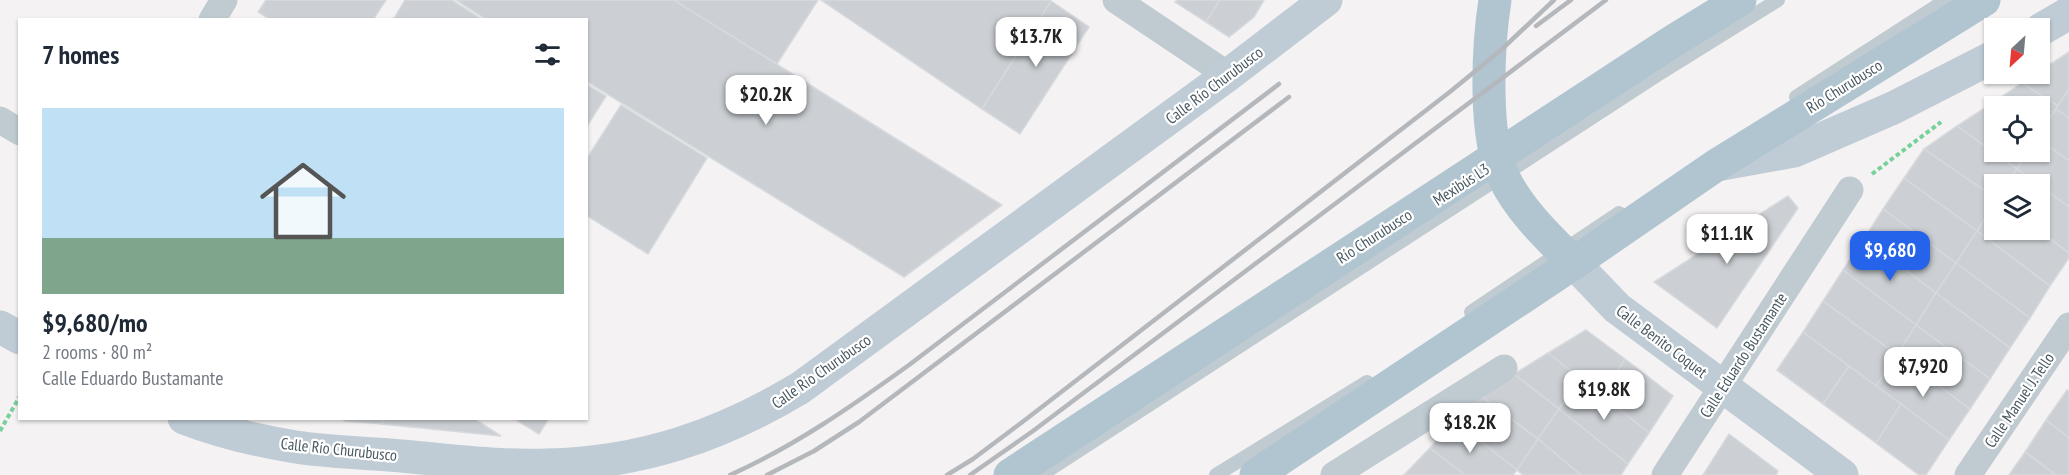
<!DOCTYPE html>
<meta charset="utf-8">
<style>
:root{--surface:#fff;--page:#f2f2f3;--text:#1f2937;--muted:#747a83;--accent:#2563eb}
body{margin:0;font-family:"PT Sans Narrow",sans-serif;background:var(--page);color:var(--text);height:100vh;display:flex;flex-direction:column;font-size:22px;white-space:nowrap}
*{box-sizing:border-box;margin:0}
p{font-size:20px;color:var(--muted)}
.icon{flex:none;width:33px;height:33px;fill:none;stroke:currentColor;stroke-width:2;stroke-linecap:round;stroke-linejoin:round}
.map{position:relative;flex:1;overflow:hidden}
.drawer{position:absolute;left:18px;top:18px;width:570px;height:402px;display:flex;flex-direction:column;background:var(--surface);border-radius:0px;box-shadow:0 2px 4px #0004}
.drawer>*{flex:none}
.needle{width:39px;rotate:206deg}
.buttons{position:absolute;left:1984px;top:18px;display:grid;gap:12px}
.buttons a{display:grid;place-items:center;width:66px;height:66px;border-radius:0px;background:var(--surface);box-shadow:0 2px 4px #0004;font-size:30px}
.price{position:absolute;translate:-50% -51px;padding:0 14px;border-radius:12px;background:#fff;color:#222;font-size:20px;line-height:39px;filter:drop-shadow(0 2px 3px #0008)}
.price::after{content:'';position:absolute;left:50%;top:36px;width:18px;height:14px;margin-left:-9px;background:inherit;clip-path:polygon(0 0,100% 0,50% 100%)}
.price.active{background:var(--accent);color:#fff}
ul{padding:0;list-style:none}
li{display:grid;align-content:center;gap:12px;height:318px;padding:0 24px}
li span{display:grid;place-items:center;height:186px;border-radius:0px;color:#555}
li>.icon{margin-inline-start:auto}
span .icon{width:108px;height:108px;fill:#fffc;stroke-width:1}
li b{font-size:26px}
h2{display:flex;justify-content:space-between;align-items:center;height:72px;padding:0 24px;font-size:26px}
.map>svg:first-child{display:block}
</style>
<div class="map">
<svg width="2069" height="475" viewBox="0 0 2069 475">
<rect width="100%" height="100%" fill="#f4f2f2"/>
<g fill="#ccd0d4" stroke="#d6d9dd" stroke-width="1.5">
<path d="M 266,0 L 386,0 L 373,20 L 271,20 L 258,12 Z"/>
<path d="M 405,0 L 452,0 L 483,20 L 393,20 Z"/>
<path d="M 456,0 L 674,0 L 1002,205 L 904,277 L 586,81 L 586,20 L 487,20 Z"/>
<path d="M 674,0 L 818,0 L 777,64 Z"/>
<path d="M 821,0 L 1049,0 L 1051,1 L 982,109 Z"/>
<path d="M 1177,0 L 1220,0 L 1206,22 L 1175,2 Z"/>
<path d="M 1220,0 L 1264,0 L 1254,17 L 1229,37 L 1206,22 Z"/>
<path d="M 1051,1 L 1089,27 L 1020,134 L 982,109 Z"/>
<path d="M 2069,52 L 2069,89 L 2058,106 L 2022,83 L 2036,74 L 2040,74 L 2040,71 Z"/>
<path d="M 2022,83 L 2058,106 L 2040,134 L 2040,106 L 1995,107 L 1991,104 Z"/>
<path d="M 586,84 L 606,96 L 586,128 Z"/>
<path d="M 2069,89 L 2069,118 L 2056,109 Z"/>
<path d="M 1991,104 L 1995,107 L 1995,152 L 2028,152 L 2017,169 L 1957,126 Z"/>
<path d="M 621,105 L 707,158 L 648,254 L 586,215 L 586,160 Z"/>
<path d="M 2056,109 L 2069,118 L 2069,161 L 2040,140 L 2040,134 Z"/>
<path d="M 1957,126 L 2017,169 L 2007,184 L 1995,184 L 1995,198 L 1924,149 Z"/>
<path d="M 2040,140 L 2069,161 L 2069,207 L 2017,169 L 2028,152 L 2040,152 Z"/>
<path d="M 1924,149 L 1995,198 L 1995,203 L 1977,231 L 1904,178 Z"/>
<path d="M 2017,169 L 2038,184 L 2007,184 Z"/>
<path d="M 1904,178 L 1977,231 L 1956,263 L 1883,209 Z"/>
<path d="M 2040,186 L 2069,207 L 2069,253 L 2038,230 L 2040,230 Z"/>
<path d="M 1788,196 L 1798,208 L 1717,328 L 1654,282 Z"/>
<path d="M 1995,203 L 1995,230 L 2038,230 L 2069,253 L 2069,258 L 2050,286 L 1977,231 Z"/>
<path d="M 1883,209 L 1956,263 L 1936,293 L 1864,239 Z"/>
<path d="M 1977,231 L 2050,286 L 2030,318 L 1956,263 Z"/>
<path d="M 1864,239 L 1936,293 L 1916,325 L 1843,270 Z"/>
<path d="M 1956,263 L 2030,318 L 2010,348 L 1936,293 Z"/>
<path d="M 1843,270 L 1916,325 L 1897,355 L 1823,301 Z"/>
<path d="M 1936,293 L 2010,348 L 1990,379 L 1916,325 Z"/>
<path d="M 1823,301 L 1897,355 L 1876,386 L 1803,332 Z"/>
<path d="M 1916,325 L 1990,379 L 1970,409 L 1897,355 Z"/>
<path d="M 1586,330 L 1625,359 L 1602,396 L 1548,353 Z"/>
<path d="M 1803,332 L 1849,366 L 1823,404 L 1777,370 Z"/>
<path d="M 1548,353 L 1580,378 L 1559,409 L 1514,374 Z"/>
<path d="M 1897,355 L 1970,409 L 1949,440 L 1876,386 Z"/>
<path d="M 1625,359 L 1673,396 L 1649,433 L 1602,396 Z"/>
<path d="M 1849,366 L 1901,404 L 1876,443 L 1823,404 Z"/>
<path d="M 1514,374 L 1559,409 L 1538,439 L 1481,396 Z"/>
<path d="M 1580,378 L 1649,433 L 1628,464 L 1559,409 Z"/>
<path d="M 2067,390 L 2069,391 L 2069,438 L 2046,420 Z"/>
<path d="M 1481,396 L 1538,439 L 1517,470 L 1455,421 Z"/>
<path d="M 1901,404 L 1949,440 L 1926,475 L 1919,475 L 1876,443 Z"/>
<path d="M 1559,409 L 1628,464 L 1621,475 L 1581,475 L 1538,439 Z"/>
<path d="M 341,418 L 385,418 L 382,424 L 345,421 Z"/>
<path d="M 385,418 L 473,418 L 501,436 L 382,424 Z"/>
<path d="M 513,418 L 549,418 L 539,434 Z"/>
<path d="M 2046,420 L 2069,438 L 2069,475 L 2056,475 L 2025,452 Z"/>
<path d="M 1455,421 L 1517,470 L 1513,475 L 1465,475 L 1430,448 Z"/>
<path d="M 1729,434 L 1778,471 L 1776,475 L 1703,475 Z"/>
<path d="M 1538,439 L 1581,475 L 1523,475 L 1517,470 Z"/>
<path d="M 1430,448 L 1465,475 L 1404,475 Z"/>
<path d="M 2025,452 L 2056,475 L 2009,475 Z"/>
</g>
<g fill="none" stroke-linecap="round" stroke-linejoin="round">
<g stroke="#77d19b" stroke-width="4" stroke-dasharray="4.5 3" stroke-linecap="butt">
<path d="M 1872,174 L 1941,122"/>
<path d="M 0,431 L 20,396"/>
</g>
<g stroke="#c0cbd1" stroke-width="14">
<path d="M 1796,97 L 1946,0"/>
<path d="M 1471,312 L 1619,213"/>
<path d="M 1041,475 L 1659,74 L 1778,0"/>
<path d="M 1216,475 L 1367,382"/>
</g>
<g stroke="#c0cbd1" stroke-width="27">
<path d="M 1116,0 L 1228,75"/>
<path d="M 212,20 L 224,0"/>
<path d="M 0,120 L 20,132"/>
<path d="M 1334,475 L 1504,368"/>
<path d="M 1665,475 L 1850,190"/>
<path d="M 1968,475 L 2069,326"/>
</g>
<g stroke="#bfccd6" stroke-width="33">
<path d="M 2040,30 L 2069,13"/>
<path d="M 1717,165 L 1794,151 L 1893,108 L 1995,56"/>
<path d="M 1574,263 L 1617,308 L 1842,475"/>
<path d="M 0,327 L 20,338"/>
<path d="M 184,418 C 218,431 254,440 290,446 C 322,452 356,452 389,455 C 441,459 495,467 547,465 C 641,463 720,436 800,388 L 1228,75 L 1326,0"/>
</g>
<g stroke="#b1c5d1" stroke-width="33">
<path d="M 1495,0 C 1488,45 1483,138 1504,178 C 1520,211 1549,238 1574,263"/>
<path d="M 1010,475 L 1673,41 L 1740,0"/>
<path d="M 1256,475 L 1574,263 L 1715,166 L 1984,0"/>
</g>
<g stroke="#b4b8bc" stroke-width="4.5">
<path d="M 1536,26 L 1571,0"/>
<path d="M 730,475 C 795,446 852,406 909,365 L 1279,84"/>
<path d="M 767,475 L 814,451 L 859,422 L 1289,97"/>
<path d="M 947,475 L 973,459 L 1025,420 L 1451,91 L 1501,50 L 1554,0"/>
<path d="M 970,475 L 1033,431 L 1606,0"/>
</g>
</g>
<g text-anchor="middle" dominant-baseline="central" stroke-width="4.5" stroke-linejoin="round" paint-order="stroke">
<g font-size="16" fill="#495860" stroke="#fff">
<text transform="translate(1214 85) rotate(-37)">Calle Río Churubusco</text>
<text transform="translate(1844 86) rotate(-32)">Río Churubusco</text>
<text transform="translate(1461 184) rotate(-33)">Mexibús L3</text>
<text transform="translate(1374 236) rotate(-33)">Río Churubusco</text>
<text transform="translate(1662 341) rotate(37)">Calle Benito Coquet</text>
<text transform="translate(1743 355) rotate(-57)">Calle Eduardo Bustamante</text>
<text transform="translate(821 371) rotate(-35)">Calle Río Churubusco</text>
<text transform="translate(2019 400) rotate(-56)">Calle Manuel J. Tello</text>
<text transform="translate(339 449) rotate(6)">Calle Río Churubusco</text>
</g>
</g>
</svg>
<div class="buttons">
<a><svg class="needle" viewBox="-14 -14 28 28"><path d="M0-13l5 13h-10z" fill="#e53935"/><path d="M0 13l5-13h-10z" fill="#747a83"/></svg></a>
<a><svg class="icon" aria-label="locate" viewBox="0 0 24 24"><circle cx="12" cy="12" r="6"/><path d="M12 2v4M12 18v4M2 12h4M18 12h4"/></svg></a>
<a><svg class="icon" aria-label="layers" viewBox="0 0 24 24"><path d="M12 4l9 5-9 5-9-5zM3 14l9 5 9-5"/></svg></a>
</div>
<b class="price" style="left:1036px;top:68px">$13.7K</b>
<b class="price" style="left:766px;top:126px">$20.2K</b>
<b class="price" style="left:1727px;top:265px">$11.1K</b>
<b class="price active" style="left:1890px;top:282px">$9,680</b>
<b class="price" style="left:1923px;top:398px">$7,920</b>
<b class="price" style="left:1604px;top:421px">$19.8K</b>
<b class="price" style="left:1470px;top:454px">$18.2K</b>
<section class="drawer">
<h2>7 homes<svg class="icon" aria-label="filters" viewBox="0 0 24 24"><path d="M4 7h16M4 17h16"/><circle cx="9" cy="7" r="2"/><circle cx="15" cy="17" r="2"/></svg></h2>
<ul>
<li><span style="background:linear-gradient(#bfe0f5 70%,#7fa58c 0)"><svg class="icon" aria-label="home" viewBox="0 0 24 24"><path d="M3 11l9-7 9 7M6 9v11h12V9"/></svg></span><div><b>$9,680/mo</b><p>2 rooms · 80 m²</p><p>Calle Eduardo Bustamante</p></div></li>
</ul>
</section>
</div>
